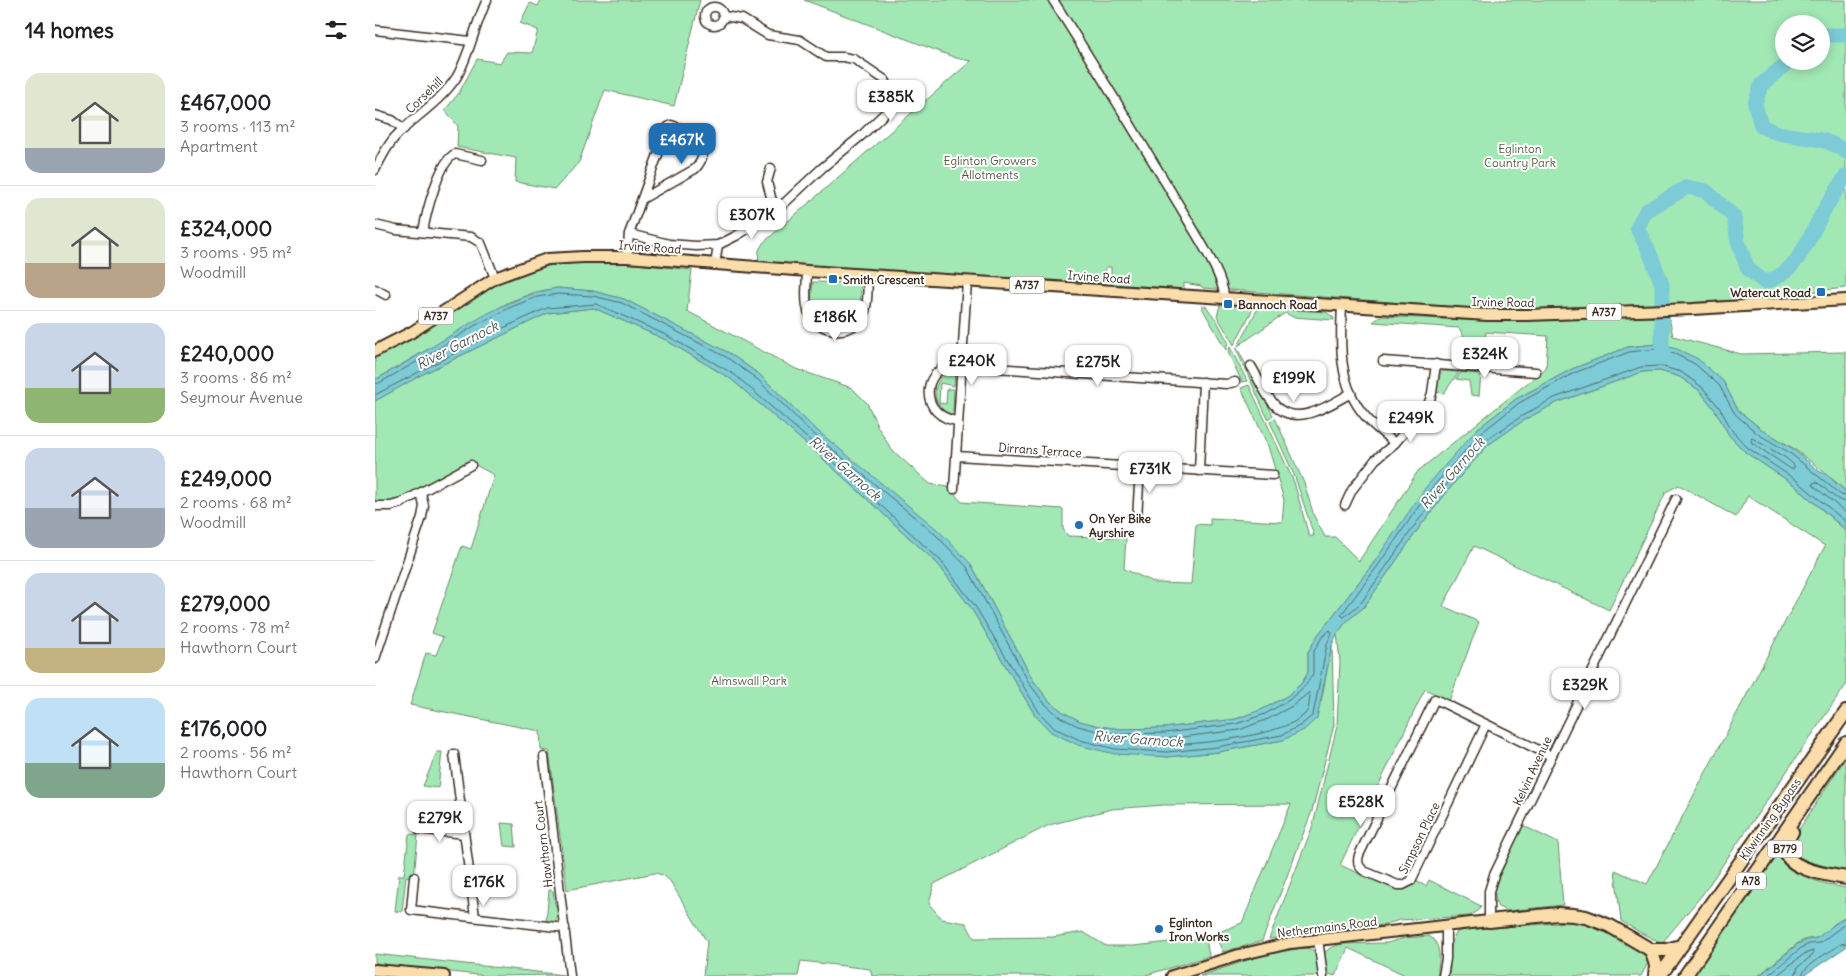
<!DOCTYPE html>
<meta charset="utf-8">
<style>
:root{--surface:#fff;--page:#f2f2f2;--text:#202124;--muted:#757577;--line:#e0e0e0;--accent:#1f6fb2}
body{margin:0;font-family:Delius,sans-serif;background:var(--page);color:var(--text);height:100vh;display:flex;flex-direction:column;font-size:19px;white-space:nowrap}
*{box-sizing:border-box;margin:0}
p{font-size:16px;color:var(--muted)}
.icon{flex:none;width:28px;height:28px;fill:none;stroke:currentColor;stroke-width:2;stroke-linecap:round;stroke-linejoin:round}
.map{position:relative;flex:1;overflow:hidden}
.details{display:flex;flex-direction:column;background:var(--surface);width:375px}
.details>*{flex:none}
.fabs{position:absolute;left:1400px;top:15px;display:grid;gap:10px}
.fabs a{display:grid;place-items:center;width:55px;height:55px;border-radius:50%;background:var(--surface);box-shadow:0 2px 12px #0003;font-size:25px}
.price{position:absolute;translate:-50% -42px;padding:0 11px;border-radius:10px;background:#fff;color:#222;font-size:16px;line-height:32px;filter:drop-shadow(0 1px 2px #0008)}
.price::after{content:'';position:absolute;left:50%;top:30px;width:15px;height:11px;margin-left:-8px;background:inherit;clip-path:polygon(0 0,100% 0,50% 100%)}
.price.current{background:var(--accent);color:#fff}
ul{padding:0;list-style:none}
li{display:flex;align-items:center;gap:15px;height:125px;padding:0 25px}
li+li{border-top:1px solid var(--line)}
li span{display:grid;place-items:center;flex:none;width:140px;height:100px;border-radius:15px;color:#555}
li>.icon{margin-inline-start:auto}
span .icon{width:60px;height:60px;fill:#fffc;stroke-width:1}
li b{font-size:21px}
h2{display:flex;justify-content:space-between;align-items:center;height:60px;padding:0 25px;font-size:21px}
main{display:flex;flex:1;min-height:0}
.map>svg:first-child{display:block}
</style>
<main>
<section class="details">
<h2>14 homes<svg class="icon" aria-label="filters" viewBox="0 0 24 24"><path d="M4 7h16M4 17h16"/><circle cx="9" cy="7" r="2"/><circle cx="15" cy="17" r="2"/></svg></h2>
<ul>
<li><span style="background:linear-gradient(#dfe7d0 75%,#9aa5b1 0)"><svg class="icon" aria-label="home" viewBox="0 0 24 24"><path d="M3 11l9-7 9 7M6 9v11h12V9"/></svg></span><div><b>£467,000</b><p>3 rooms · 113 m²</p><p>Apartment</p></div></li>
<li><span style="background:linear-gradient(#dfe7d0 65%,#b9a48a 0)"><svg class="icon" aria-label="home" viewBox="0 0 24 24"><path d="M3 11l9-7 9 7M6 9v11h12V9"/></svg></span><div><b>£324,000</b><p>3 rooms · 95 m²</p><p>Woodmill</p></div></li>
<li><span style="background:linear-gradient(#c9d6e8 65%,#8fb573 0)"><svg class="icon" aria-label="home" viewBox="0 0 24 24"><path d="M3 11l9-7 9 7M6 9v11h12V9"/></svg></span><div><b>£240,000</b><p>3 rooms · 86 m²</p><p>Seymour Avenue</p></div></li>
<li><span style="background:linear-gradient(#c9d6e8 60%,#9aa5b1 0)"><svg class="icon" aria-label="home" viewBox="0 0 24 24"><path d="M3 11l9-7 9 7M6 9v11h12V9"/></svg></span><div><b>£249,000</b><p>2 rooms · 68 m²</p><p>Woodmill</p></div></li>
<li><span style="background:linear-gradient(#c9d6e8 75%,#c2b280 0)"><svg class="icon" aria-label="home" viewBox="0 0 24 24"><path d="M3 11l9-7 9 7M6 9v11h12V9"/></svg></span><div><b>£279,000</b><p>2 rooms · 78 m²</p><p>Hawthorn Court</p></div></li>
<li><span style="background:linear-gradient(#bfe0f5 65%,#7fa58c 0)"><svg class="icon" aria-label="home" viewBox="0 0 24 24"><path d="M3 11l9-7 9 7M6 9v11h12V9"/></svg></span><div><b>£176,000</b><p>2 rooms · 56 m²</p><p>Hawthorn Court</p></div></li>
</ul>
</section>
<div class="map">
<svg width="1471" height="976" viewBox="0 0 1471 976">
<rect width="100%" height="100%" fill="#fff"/>
<filter id="ink" filterUnits="userSpaceOnUse"><feTurbulence type="fractalNoise" baseFrequency=".02" numOctaves="2"/><feDisplacementMap in="SourceGraphic" scale="10" xChannelSelector="R" yChannelSelector="G"/><feConvolveMatrix kernelMatrix="1 2 1 2 8 2 1 2 1" color-interpolation-filters="sRGB"/></filter>
<g filter="url(#ink)">
<g fill="#a2e8b5" stroke="#6e896a" fill-rule="evenodd">
<path d="M 166,0 L 325,0 L 299,106 L 230,90 L 204,162 L 180,189 L 140,182 L 141,158 L 82,147 L 83,126 L 70,110 L 84,93 L 102,59 L 125,63 L 132,52 L 157,53 L 163,30 L 145,23 L 155,3 L 163,6 Z"/>
<path d="M 429,0 L 1471,0 L 1471,288 L 1433,292 L 1433,294 L 1390,299 L 1171,310 L 1121,310 L 828,288 L 826,286 L 809,283 L 809,290 L 741,285 L 738,284 L 736,280 L 736,267 L 731,267 L 730,277 L 724,285 L 383,263 L 384,250 L 388,243 L 596,61 L 581,58 ZM 1409,24 L 1446,24 L 1446,61 L 1409,61 Z"/>
<path d="M 220,262 L 252,263 L 317,270 L 312,311 L 421,369 L 477,388 L 492,403 L 503,427 L 516,449 L 555,484 L 573,487 L 587,502 L 688,509 L 688,529 L 693,536 L 751,538 L 749,569 L 781,583 L 816,584 L 821,524 L 835,525 L 835,518 L 907,522 L 909,500 L 893,446 L 866,388 L 874,385 L 919,482 L 934,536 L 939,536 L 920,477 L 895,422 L 900,418 L 929,483 L 939,516 L 950,537 L 960,537 L 984,561 L 1043,471 L 1171,368 L 1173,336 L 1111,332 L 1107,363 L 1090,362 L 1092,342 L 1084,328 L 998,322 L 1006,316 L 1111,321 L 1237,317 L 1294,317 L 1298,336 L 1366,354 L 1471,352 L 1471,491 L 1453,475 L 1418,448 L 1386,429 L 1363,410 L 1348,381 L 1281,344 L 1253,347 L 1197,369 L 1141,399 L 1102,429 L 943,635 L 933,652 L 933,673 L 926,684 L 912,696 L 888,709 L 861,719 L 789,728 L 745,729 L 724,726 L 705,721 L 688,712 L 673,700 L 658,680 L 596,564 L 438,427 L 385,375 L 354,353 L 249,299 L 218,291 L 182,288 L 160,292 L 134,302 L 0,380 L 0,358 L 61,324 L 122,284 L 147,273 L 178,265 Z"/>
<path d="M 438,282 L 486,283 C 485,292 487,303 483,311 C 473,329 446,328 439,309 C 435,301 437,291 438,282 Z"/>
<path d="M 845,305 L 879,307 L 859,345 L 842,316 Z"/>
<path d="M 826,306 L 831,306 L 842,321 L 853,342 L 851,350 Z"/>
<path d="M 219,308 L 289,339 L 356,379 L 444,455 L 563,564 L 596,608 L 660,715 L 676,732 L 792,757 L 843,752 L 908,740 L 946,702 L 957,645 L 959,725 L 937,811 L 887,941 L 848,952 L 839,934 L 867,923 L 916,804 L 789,805 L 737,809 L 674,825 L 559,884 L 554,904 L 567,919 L 591,923 L 599,938 L 678,937 L 708,932 L 731,946 L 759,946 L 831,938 L 834,956 L 768,976 L 497,976 L 495,969 L 426,961 L 423,976 L 328,976 L 332,942 L 295,881 L 288,875 L 280,873 L 192,890 L 174,751 L 166,750 L 165,731 L 35,705 L 51,653 L 61,655 L 68,637 L 57,633 L 87,546 L 96,549 L 119,475 L 93,461 L 23,500 L 10,503 L 0,502 L 0,401 L 46,375 L 173,313 Z"/>
<path d="M 883,308 L 896,310 L 898,309 L 951,312 L 958,317 L 959,320 L 918,317 L 910,313 L 863,346 Z"/>
<path d="M 855,347 L 872,381 L 867,382 L 853,352 Z"/>
<path d="M 862,348 L 898,415 L 893,419 L 861,349 Z"/>
<path d="M 1068,371 L 1084,372 L 1069,393 L 1060,392 L 1063,375 Z"/>
<path d="M 1285,371 L 1305,377 L 1325,391 L 1340,410 L 1354,435 L 1370,452 L 1418,484 L 1471,531 L 1471,685 L 1327,895 L 1287,943 L 1266,933 L 1246,921 L 1240,870 L 1272,884 L 1450,546 L 1373,496 L 1361,517 L 1304,485 L 1291,492 L 1234,610 L 1099,546 L 1068,606 L 1104,622 L 1074,701 L 1050,689 L 965,865 L 1021,890 L 1034,888 L 1041,881 L 1051,886 L 1054,880 L 1106,906 L 1103,911 L 1095,916 L 1025,920 L 1007,925 L 894,939 L 938,825 L 962,726 L 965,661 L 962,634 L 971,622 L 989,607 L 1046,525 L 1080,482 L 1113,445 L 1149,420 L 1181,403 L 1267,372 Z"/>
<path d="M 578,372 L 580,373 L 579,386 L 565,383 L 564,403 L 571,404 L 572,389 L 579,389 L 578,412 L 576,414 C 554,407 555,377 578,372 Z"/>
<path d="M 1086,372 L 1106,374 L 1104,396 L 1096,395 L 1094,381 L 1081,379 Z"/>
<path d="M 62,752 L 67,752 L 63,788 L 48,786 Z"/>
<path d="M 1471,757 L 1471,874 L 1420,859 L 1414,845 Z"/>
<path d="M 126,823 L 139,824 L 141,847 L 129,846 Z"/>
<path d="M 1147,825 L 1183,843 L 1188,905 L 1133,911 L 1123,907 L 1121,903 L 1119,888 Z"/>
<path d="M 34,834 L 43,835 L 39,877 L 31,876 L 27,912 L 20,911 L 24,875 L 29,875 Z"/>
<path d="M 1404,853 C 1417,877 1445,883 1471,888 L 1471,917 L 1459,924 L 1450,933 L 1442,938 L 1432,939 L 1423,943 L 1383,976 L 1316,976 Z"/>
<path d="M 174,890 L 178,891 L 180,905 L 183,908 L 183,915 L 180,922 L 171,922 Z"/>
<path d="M 1195,922 C 1232,926 1243,936 1272,955 L 1273,963 L 1266,976 L 1074,976 C 1077,961 1072,946 1082,932 L 1090,930 Z"/>
<path d="M 1054,936 C 1068,945 1064,962 1062,976 L 1032,976 L 973,948 L 960,976 L 950,973 L 949,956 L 950,952 L 955,948 L 966,944 L 1012,943 L 1029,938 Z"/>
<path d="M 928,948 C 945,949 943,958 946,971 L 943,976 L 825,976 L 891,954 Z"/>
<path d="M 0,954 L 189,975 L 112,976 L 4,964 L 0,962 Z"/>
</g>
<g fill="#7bcbd6" stroke="#618b8c">
<path d="M 182,288 L 218,291 L 249,299 L 354,353 L 385,375 L 438,427 L 563,530 L 596,564 L 658,680 L 673,700 L 688,712 L 705,721 L 724,726 L 745,729 L 789,728 L 861,719 L 888,709 L 912,696 L 926,684 L 933,673 L 933,652 L 943,635 L 998,564 L 1051,487 L 1102,429 L 1141,399 L 1197,369 L 1253,347 L 1281,344 L 1302,349 L 1323,359 L 1348,381 L 1363,410 L 1386,429 L 1418,449 L 1444,471 L 1452,475 L 1471,492 L 1471,530 L 1418,484 L 1370,452 L 1354,435 L 1340,410 L 1325,391 L 1305,377 L 1285,371 L 1267,372 L 1181,403 L 1149,420 L 1113,445 L 1080,482 L 1046,525 L 989,607 L 971,622 L 962,634 L 957,645 L 942,718 L 929,730 L 908,740 L 843,752 L 792,757 L 740,754 L 703,745 L 676,732 L 660,715 L 596,608 L 563,564 L 444,455 L 356,379 L 289,339 L 219,308 L 173,313 L 46,375 L 0,401 L 0,380 C 16,371 32,362 47,353 C 92,326 129,298 182,288 Z"/>
<path d="M 1471,917 L 1471,947 L 1434,972 L 1428,976 L 1384,976 L 1423,944 L 1432,940 L 1442,938 L 1460,924 Z"/>
</g>
<g fill="none" stroke-linecap="round" stroke-linejoin="round">
<g stroke="#556a68" stroke-width="1">
<path d="M 0,384 L 4,383 L 50,357 L 99,326 L 136,307 L 162,297 L 183,294 L 218,296 L 247,303 L 351,357 L 382,379 L 435,431 L 560,534 L 592,567 L 654,683 L 669,703 L 685,717 L 703,726 L 722,731 L 745,734 L 790,733 L 861,724 L 890,714 L 914,700 L 930,686 L 938,674 L 938,653 L 947,637 L 955,630 L 957,633 L 952,644 L 938,715 L 926,725 L 907,735 L 842,747 L 792,752 L 740,749 L 705,740 L 679,728 L 664,712 L 600,606 L 566,561 L 448,452 L 360,375 L 291,335 L 221,304 L 172,308 L 124,330 L 0,395"/>
<path d="M 1377,438 L 1411,458 L 1419,465 L 1419,468 L 1416,469 L 1377,443 L 1376,440 Z"/>
<path d="M 1471,496 L 1466,495 L 1415,453 L 1383,434 L 1360,414 L 1344,385 L 1320,364 L 1300,354 L 1281,349 L 1254,352 L 1199,373 L 1144,403 L 1106,433 L 1055,490 L 1002,567 L 966,615 L 969,617 L 986,603 L 1042,522 L 1076,479 L 1110,441 L 1147,416 L 1179,398 L 1266,367 L 1285,366 L 1306,372 L 1327,387 L 1344,407 L 1358,432 L 1373,448 L 1421,480 L 1471,522"/>
<path d="M 1471,502 C 1459,501 1451,487 1441,482 L 1438,483 L 1438,485 L 1471,513"/>
<path d="M 934,693 L 935,696 C 934,702 934,710 930,714 C 908,738 803,747 770,745 L 768,743 L 770,740 L 791,739 L 864,730 L 893,719 L 917,706 Z"/>
<path d="M 1392,976 L 1426,948 L 1434,944 L 1445,943 L 1471,923"/>
<path d="M 1401,976 L 1429,954 L 1438,951 L 1438,955 L 1423,967 L 1420,976"/>
<path d="M 1427,976 C 1428,965 1457,951 1466,944 L 1471,943"/>
</g>
<g stroke="#7bcbd6" stroke-width="15">
<path d="M 1446,35 L 1471,35"/>
<path d="M 1414,61 L 1386,85 L 1380,104 L 1386,126 C 1393,129 1400,133 1408,134 C 1433,139 1449,136 1471,152"/>
<path d="M 1287,359 L 1287,284 L 1274,251 L 1262,228 L 1271,211 L 1312,187 L 1331,191 L 1359,217 L 1363,242 L 1373,269 L 1389,282 C 1422,274 1431,243 1446,216 C 1453,202 1463,189 1471,176"/>
</g>
<g stroke="#3b2a1e" stroke-width="11">
<g id="minor">
<path d="M 678,0 C 723,71 767,143 810,215 C 821,235 849,276 849,297"/>
<circle cx="339" cy="16" r="9"/>
<path d="M 0,30 L 95,41"/>
<path d="M 0,115 L 17,120 L 29,129"/>
<path d="M 396,168 L 392,182 L 400,212"/>
<path d="M 0,170 C 6,159 11,147 20,137 C 39,117 65,102 81,78 C 94,57 100,24 112,0"/>
<path d="M 0,225 L 21,230 L 96,237 L 106,243 L 120,278"/>
<path d="M 48,232 C 51,214 64,161 80,154 L 107,160"/>
<path d="M 254,234 L 293,127 L 296,125 L 319,133 L 327,139 C 332,148 327,162 320,169 L 267,199"/>
<path d="M 252,257 L 254,234 L 294,244 L 321,246 L 343,245 L 361,236 L 400,212 L 447,168 L 486,136 L 511,112 L 516,97 L 514,88 L 510,80 L 479,59 L 468,57 L 451,57 L 425,40 L 393,35 L 367,19 L 349,16"/>
<path d="M 340,265 L 343,245"/>
<path d="M 432,271 C 432,284 429,299 433,311 C 442,334 478,338 489,314 C 494,303 492,287 493,275"/>
<path d="M 0,289 L 11,295"/>
<path d="M 967,305 C 965,344 963,386 991,417 C 999,427 1010,435 1020,443"/>
<path d="M 1008,361 L 1161,372"/>
<path d="M 876,366 C 884,379 890,396 901,406 C 922,428 956,404 976,393"/>
<path d="M 583,421 C 545,417 545,371 577,365 L 851,384 L 860,382"/>
<path d="M 581,456 L 898,475"/>
<path d="M 824,471 L 828,382"/>
<path d="M 579,489 L 592,281"/>
<path d="M 970,505 L 977,490 L 1000,460 L 1020,443 L 1053,405 L 1057,393 L 1061,364"/>
<path d="M 0,506 L 16,506 L 26,503 L 96,465"/>
<path d="M 762,519 L 765,467"/>
<path d="M 0,659 L 47,517 L 49,506 L 46,493"/>
<path d="M 1111,724 L 1036,881 L 1028,885 L 1023,885 L 989,871 C 983,866 982,862 984,855 L 1060,699 L 1176,756"/>
<path d="M 79,754 L 100,917"/>
<path d="M 169,757 L 195,976"/>
<path d="M 44,829 L 89,834"/>
<path d="M 39,877 L 36,910 L 190,928"/>
<path d="M 1114,921 L 1114,891 L 1119,875 L 1301,499"/>
<path d="M 943,939 L 948,976"/>
<path d="M 1068,976 L 1071,959 L 1071,926"/>
</g>
</g>
<g stroke="#3b2a1e" stroke-width="14">
<g id="major">
<path d="M 0,351 L 37,332 L 120,278 L 172,259 L 208,257 L 252,257 L 432,271 L 1112,315 L 1152,315 L 1318,309 L 1471,300"/>
<path d="M 0,970 L 69,976"/>
<path d="M 797,976 L 864,955 L 915,943 L 1114,921"/>
</g>
</g>
<g stroke="#3b2a1e" stroke-width="16">
<g id="highway">
<path d="M 1417,832 C 1414,837 1409,843 1410,850 C 1413,870 1455,875 1471,878"/>
<path d="M 1114,921 L 1183,914 L 1198,915 L 1211,917 L 1235,926 L 1276,950 L 1291,950 L 1306,946"/>
<path d="M 1276,950 L 1281,965 L 1280,976"/>
<path d="M 1285,976 L 1471,712"/>
<path d="M 1310,976 L 1471,743"/>
</g>
</g>
<use href="#minor" stroke="#fff" stroke-width="8"/>
<use href="#major" stroke="#faddab" stroke-width="10"/>
<use href="#highway" stroke="#faddab" stroke-width="12"/>
</g>
</g>
<g fill="#1f6fb2" stroke="#fff" stroke-width="2">
<rect x="453" y="274" width="10" height="10" rx="2.5"/>
<rect x="1441" y="287" width="10" height="10" rx="2.5"/>
<rect x="848" y="299" width="10" height="10" rx="2.5"/>
<circle cx="704" cy="525" r="5"/>
<circle cx="784" cy="929" r="5"/>
</g>
<g text-anchor="middle" dominant-baseline="central" stroke-width="4" stroke-linejoin="round" paint-order="stroke">
<g fill="#fff" stroke="#766a62" stroke-width="1">
<rect x="634.5" y="276.5" width="35" height="17" rx="4"/>
<rect x="1211.5" y="303.5" width="35" height="17" rx="4"/>
<rect x="43.5" y="307.5" width="35" height="17" rx="4"/>
<rect x="1392.5" y="840.5" width="35" height="17" rx="4"/>
<rect x="1361" y="872.5" width="30" height="17" rx="4"/>
</g>
<g font-size="11" font-weight="bold" fill="#3b2a1e">
<text x="652" y="285">A737</text>
<text x="1229" y="312">A737</text>
<text x="61" y="316">A737</text>
<text x="1410" y="849">B779</text>
<text x="1376" y="881">A78</text>
</g>
<g font-size="12" fill="#3b2a1e" stroke="#fff">
<text transform="translate(49 95) rotate(-44)">Corsehill</text>
<text transform="translate(275 247) rotate(4)">Irvine Road</text>
<text transform="translate(724 277) rotate(4)">Irvine Road</text>
<text transform="translate(1128 302) rotate(1)">Irvine Road</text>
<text transform="translate(665 450) rotate(4)">Dirrans Terrace</text>
<text transform="translate(1157 771) rotate(-65)">Kelvin Avenue</text>
<text transform="translate(1395 819) rotate(-55)">Kilwinning Bypass</text>
<text transform="translate(1044 838) rotate(-64)">Simpson Place</text>
<text transform="translate(168 844) rotate(-97)">Hawthorn Court</text>
<text transform="translate(952 927) rotate(-7)">Nethermains Road</text>
</g>
<g font-size="12" fill="#555a44" stroke="#fff">
<text x="1145" y="148">Eglinton<tspan x="1145" dy="14">Country Park</tspan></text>
<text x="615" y="160">Eglinton Growers<tspan x="615" dy="14">Allotments</tspan></text>
<text x="374" y="680">Almswall Park</text>
</g>
<g font-size="12" font-weight="bold" fill="#3b2a1e" stroke="#fff" text-anchor="start">
<text x="468" y="279">Smith Crescent</text>
<text x="1436" y="292" text-anchor="end">Watercut Road</text>
<text x="863" y="304">Bannoch Road</text>
<text x="714" y="518">On Yer Bike<tspan x="714" dy="14">Ayrshire</tspan></text>
<text x="794" y="922">Eglinton<tspan x="794" dy="14">Iron Works</tspan></text>
</g>
<g font-size="14" font-style="italic" fill="#4e5a55" stroke="#fff">
<text transform="translate(82 345) rotate(-27)">River Garnock</text>
<text transform="translate(470 468) rotate(41)">River Garnock</text>
<text transform="translate(1077 473) rotate(-49)">River Garnock</text>
<text transform="translate(763 739) rotate(4)">River Garnock</text>
</g>
</g>
</svg>
<div class="fabs">
<a><svg class="icon" aria-label="layers" viewBox="0 0 24 24"><path d="M12 4l9 5-9 5-9-5zM3 14l9 5 9-5"/></svg></a>
</div>
<b class="price" style="left:516px;top:122px">£385K</b>
<b class="price current" style="left:307px;top:165px">£467K</b>
<b class="price" style="left:377px;top:240px">£307K</b>
<b class="price" style="left:460px;top:342px">£186K</b>
<b class="price" style="left:1110px;top:379px">£324K</b>
<b class="price" style="left:597px;top:386px">£240K</b>
<b class="price" style="left:723px;top:387px">£275K</b>
<b class="price" style="left:919px;top:403px">£199K</b>
<b class="price" style="left:1036px;top:443px">£249K</b>
<b class="price" style="left:775px;top:494px">£731K</b>
<b class="price" style="left:1210px;top:710px">£329K</b>
<b class="price" style="left:986px;top:827px">£528K</b>
<b class="price" style="left:65px;top:843px">£279K</b>
<b class="price" style="left:109px;top:907px">£176K</b>
</div>
</main>
